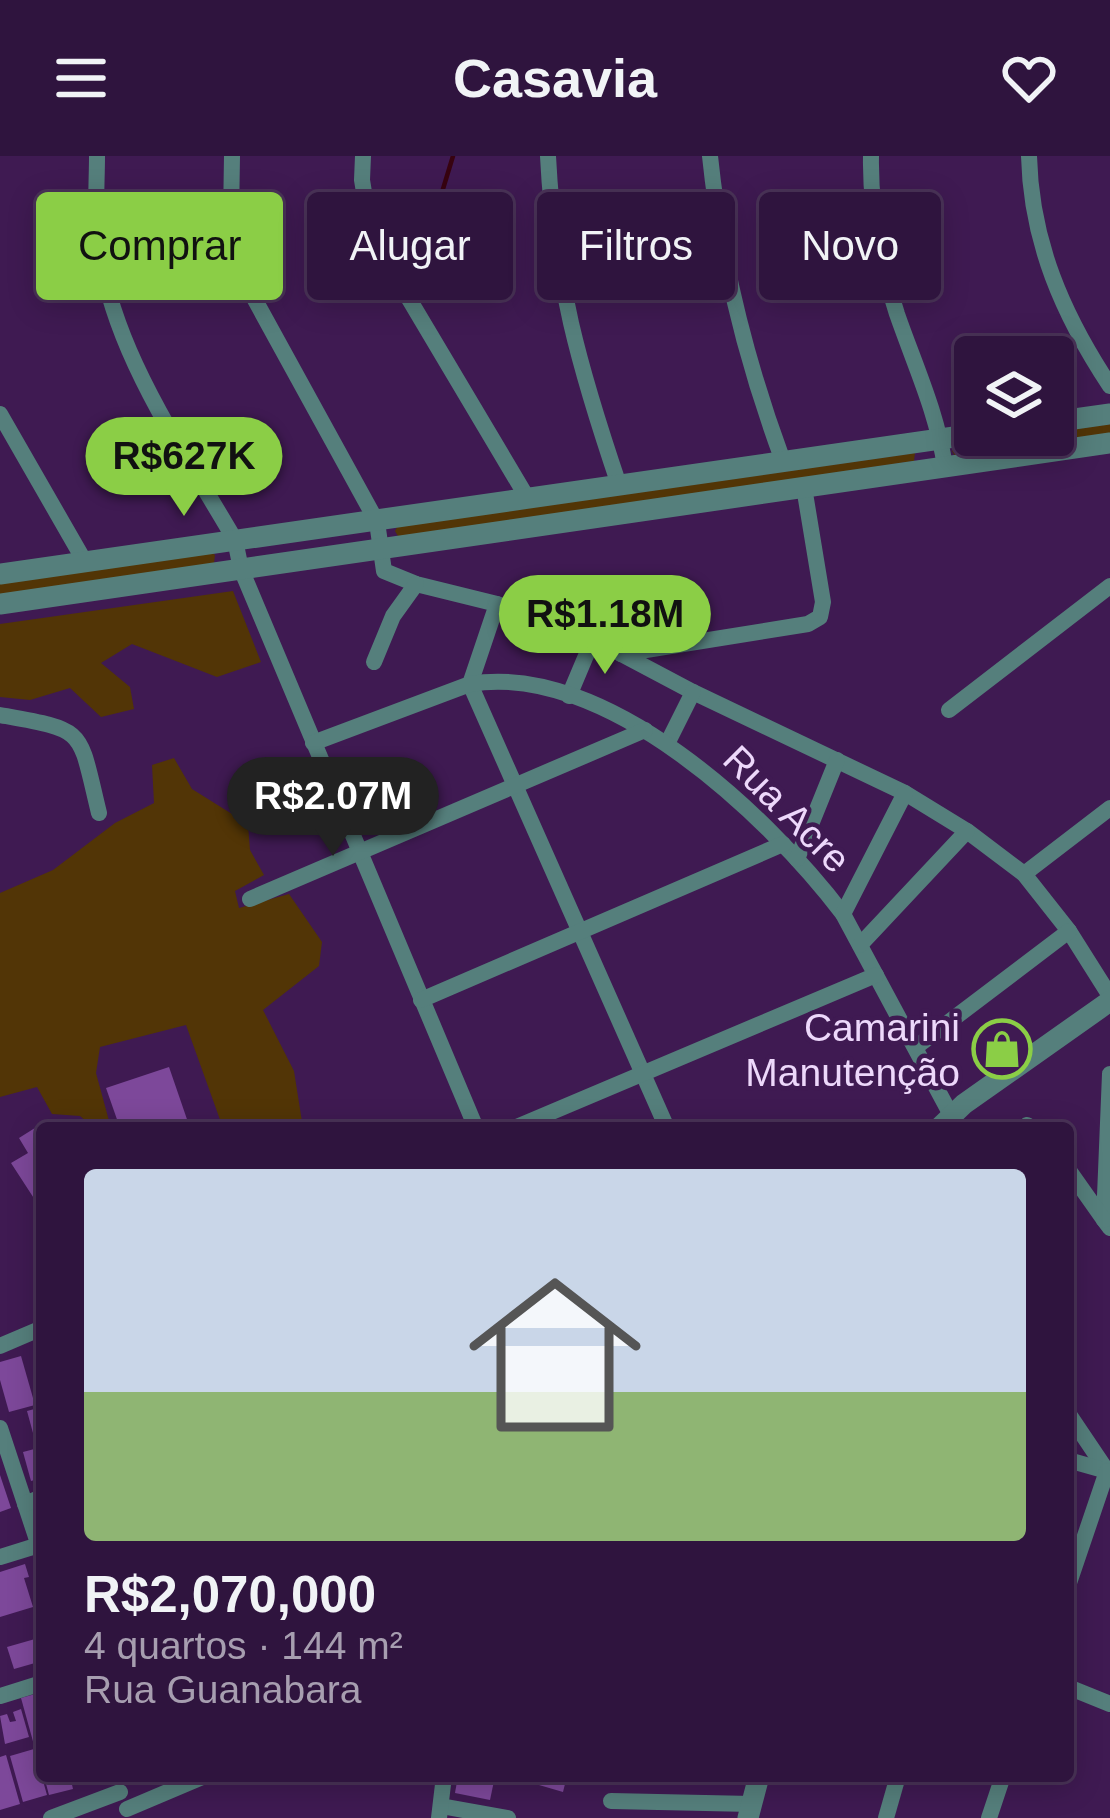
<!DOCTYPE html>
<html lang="pt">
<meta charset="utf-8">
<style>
:root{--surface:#2f143e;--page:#3b2149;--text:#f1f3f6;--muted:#a79eb0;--line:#4a3358;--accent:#8bce46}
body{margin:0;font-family:Helvetica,sans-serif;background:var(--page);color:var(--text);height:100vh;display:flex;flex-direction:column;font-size:45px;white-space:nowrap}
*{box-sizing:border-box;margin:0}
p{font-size:39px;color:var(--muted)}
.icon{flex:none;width:66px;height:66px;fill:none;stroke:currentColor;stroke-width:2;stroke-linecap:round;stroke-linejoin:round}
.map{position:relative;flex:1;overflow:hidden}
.drawer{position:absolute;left:36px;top:966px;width:1038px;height:660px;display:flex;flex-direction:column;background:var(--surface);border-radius:12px;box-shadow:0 6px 30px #0003,0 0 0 3px var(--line)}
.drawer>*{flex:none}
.guide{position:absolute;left:36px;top:36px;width:1038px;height:108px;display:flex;gap:24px}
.fabs{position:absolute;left:954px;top:180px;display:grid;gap:24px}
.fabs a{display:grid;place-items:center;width:120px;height:120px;border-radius:12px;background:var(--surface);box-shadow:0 6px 30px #0003,0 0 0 3px var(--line);font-size:60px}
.price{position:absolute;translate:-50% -102px;padding:0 27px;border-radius:42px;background:var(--accent);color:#111;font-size:39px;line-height:78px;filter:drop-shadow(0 3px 6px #0008)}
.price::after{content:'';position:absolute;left:50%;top:72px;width:36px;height:27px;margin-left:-18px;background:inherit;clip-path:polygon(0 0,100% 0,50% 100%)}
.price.selected{background:#222;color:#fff}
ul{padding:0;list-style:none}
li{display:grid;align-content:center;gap:24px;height:636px;padding:0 48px}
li+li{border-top:3px solid var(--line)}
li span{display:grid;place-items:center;height:372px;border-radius:12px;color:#555}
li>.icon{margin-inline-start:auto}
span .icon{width:216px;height:216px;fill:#fffc;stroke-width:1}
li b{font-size:51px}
.pill{padding:0 42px;border-radius:12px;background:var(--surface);box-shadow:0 6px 30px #0003,0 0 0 3px var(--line);font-size:42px;line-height:108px}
.pill.selected{background:var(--accent);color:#111}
header{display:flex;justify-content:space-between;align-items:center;height:156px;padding:0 48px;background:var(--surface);font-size:54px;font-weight:600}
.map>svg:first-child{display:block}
</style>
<header><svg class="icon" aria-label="menu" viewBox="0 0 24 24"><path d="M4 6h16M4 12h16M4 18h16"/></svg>Casavia<svg class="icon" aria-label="heart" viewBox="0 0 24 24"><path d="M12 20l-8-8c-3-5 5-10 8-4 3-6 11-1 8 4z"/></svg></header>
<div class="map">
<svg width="1110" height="1662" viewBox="0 0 1110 1662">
<rect width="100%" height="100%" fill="#3f1a52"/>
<g fill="#523506">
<path d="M 1110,268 L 1110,278 L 955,300 L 952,295 L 954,291 Z"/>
<path d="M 915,297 L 914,305 L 399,382 L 395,375 L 397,371 Z"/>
<path d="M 211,396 L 215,399 L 214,407 L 0,439 L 0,428 Z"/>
<path d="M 233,435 L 261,506 L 217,521 L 132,488 L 101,507 L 130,531 L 134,553 L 101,561 L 70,532 L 30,544 L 0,541 L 0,468 Z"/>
<path d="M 174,602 L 192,633 L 248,668 L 250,694 L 264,719 L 235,735 L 239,752 L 289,738 L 322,786 L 319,810 L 263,854 L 294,915 L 303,972 L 223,972 L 186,869 L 100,891 L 96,917 L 111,972 L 94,972 L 80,960 L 52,958 L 37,931 L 0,941 L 0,737 L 53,714 L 115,667 L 154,647 L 152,609 Z"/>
</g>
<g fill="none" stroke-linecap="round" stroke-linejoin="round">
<path stroke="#370310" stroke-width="4.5" d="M 429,79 L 453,0"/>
</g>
<g fill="#7d489a">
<path d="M 169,911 L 190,972 L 120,972 L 106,932 Z"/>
<path d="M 46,965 L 50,972 L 42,972 L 42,1044 L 37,1047 L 11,1007 L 28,997 L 19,982 Z"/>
<path d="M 21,1200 L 35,1249 L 9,1256 L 0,1224 L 0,1206 Z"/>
<path d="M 42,1251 L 42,1274 L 33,1277 L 27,1255 Z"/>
<path d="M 42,1291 L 42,1322 L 31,1325 L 23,1296 Z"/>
<path d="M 0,1319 L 11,1352 L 0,1356 Z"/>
<path d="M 25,1408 L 29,1421 L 24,1422 L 33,1451 L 0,1461 L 0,1416 Z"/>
<path d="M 42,1481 L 42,1505 L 14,1513 L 7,1491 Z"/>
<path d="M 42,1536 L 42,1587 L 34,1589 L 21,1542 Z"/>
<path d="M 21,1553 L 29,1581 L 5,1588 L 0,1560 L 7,1558 L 10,1566 L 16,1565 L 13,1556 Z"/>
<path d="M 34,1593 L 47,1639 L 23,1646 L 10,1600 Z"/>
<path d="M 6,1599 L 20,1648 L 0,1654 L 0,1601 Z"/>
<path d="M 44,1620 L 70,1620 L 73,1633 L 49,1639 Z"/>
<path d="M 458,1620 L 494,1625 L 490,1644 L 455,1637 Z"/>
<path d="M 541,1620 L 567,1620 L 563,1636 L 539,1629 Z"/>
</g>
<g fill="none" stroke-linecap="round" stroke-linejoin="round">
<g stroke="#557f7c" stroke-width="16">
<path d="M 97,0 C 97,24 95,50 97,74 C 106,187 180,289 235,384 L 241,413 L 476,972"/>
<path d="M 232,0 L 231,63 L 243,122 L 377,366 L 384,415 L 416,428 L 497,448 L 593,483 L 693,536 L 905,637 L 967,675 L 1024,718 L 1069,775 L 1110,840"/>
<path d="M 363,0 L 362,24 L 371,79 L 528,343"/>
<path d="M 548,0 C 554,123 580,214 619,329"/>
<path d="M 710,0 C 721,107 746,205 783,305"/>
<path d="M 871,0 C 870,53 881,108 897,158 C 915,210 937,256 945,311"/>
<path d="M 1029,0 C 1031,86 1063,159 1110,230"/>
<path d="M 0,258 L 85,406"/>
<path d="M 621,498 L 808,468 L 820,461 L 823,446 L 804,331"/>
<path d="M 374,506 L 393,460 L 416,428"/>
<path d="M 470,528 L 667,972"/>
<path d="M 470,528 L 497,448"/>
<path d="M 569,540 L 593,483"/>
<path d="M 949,554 L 1110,430"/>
<path d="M 0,559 C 88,575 78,571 99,657"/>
<path d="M 668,586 L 693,536"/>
<path d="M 313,587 L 470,528 C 605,505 768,659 843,758 L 951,959"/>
<path d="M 797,703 L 837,604"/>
<path d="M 1024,718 L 1110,652"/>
<path d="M 250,743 L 645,574"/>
<path d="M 843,758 L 905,637"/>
<path d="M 860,789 L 967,675"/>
<path d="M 421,844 L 783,688"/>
<path d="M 916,891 L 1069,775"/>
<path d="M 1110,918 L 1104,1064 L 1110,1072"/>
<path d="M 1027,969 L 1031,972"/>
<path d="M 514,972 L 876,819"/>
<path d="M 1068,1013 L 1104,1064"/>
<path d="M 0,1190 L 42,1172"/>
<path d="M 1068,1257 L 1107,1315"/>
<path d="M 0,1272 L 42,1399"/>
<path d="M 1068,1304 L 1107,1315"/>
<path d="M 25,1348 L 42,1341"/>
<path d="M 0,1401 L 39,1389"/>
<path d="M 1068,1430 L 1107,1315"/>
<path d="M 1068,1531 L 1110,1548"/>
<path d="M 0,1540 L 42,1527"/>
<path d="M 611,1645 L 752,1648"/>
<path d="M 441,1650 L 508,1662"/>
<path d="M 127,1653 L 205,1620"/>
<path d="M 51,1662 L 120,1636"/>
<path d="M 439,1662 L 444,1620"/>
<path d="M 886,1662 L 898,1620"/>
<path d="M 989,1662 L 1003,1620"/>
</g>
<g stroke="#557f7c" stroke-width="21">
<path d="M 1053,266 L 1110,258"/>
<path d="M 0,418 L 975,278"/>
<path d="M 0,448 L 1110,287"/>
<path d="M 939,972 L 964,948 L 1110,845"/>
<path d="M 748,1662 L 759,1620"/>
</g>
</g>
<defs>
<g id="shop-ring" transform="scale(3)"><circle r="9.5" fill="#3f1a52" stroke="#8bce46" stroke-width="1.5"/><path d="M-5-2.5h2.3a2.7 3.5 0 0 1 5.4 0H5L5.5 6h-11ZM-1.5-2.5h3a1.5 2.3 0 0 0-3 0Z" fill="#8bce46"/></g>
</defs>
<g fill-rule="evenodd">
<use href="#shop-ring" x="1002" y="893"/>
</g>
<g text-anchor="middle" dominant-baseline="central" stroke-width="9" stroke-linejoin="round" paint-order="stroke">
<g font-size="39" fill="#edd8fb" stroke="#3f1a52">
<text transform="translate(787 653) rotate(45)">Rua Acre</text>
</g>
<g font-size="39" fill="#edd8fb" stroke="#3f1a52" text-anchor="end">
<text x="960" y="871">Camarini<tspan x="960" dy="45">Manutenção</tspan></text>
</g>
</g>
</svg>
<div class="fabs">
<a><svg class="icon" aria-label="layers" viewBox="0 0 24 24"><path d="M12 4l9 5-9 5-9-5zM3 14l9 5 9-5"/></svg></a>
</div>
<b class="price" style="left:184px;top:363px">R$627K</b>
<b class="price" style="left:605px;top:521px">R$1.18M</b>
<b class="price selected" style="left:333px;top:703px">R$2.07M</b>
<div class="guide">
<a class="pill selected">Comprar</a>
<a class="pill">Alugar</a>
<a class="pill">Filtros</a>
<a class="pill">Novo</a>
</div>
<section class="drawer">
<ul>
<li><span style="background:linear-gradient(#c9d6e8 60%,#8fb573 0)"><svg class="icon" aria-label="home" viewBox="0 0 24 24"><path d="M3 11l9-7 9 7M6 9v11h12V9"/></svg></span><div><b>R$2,070,000</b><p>4 quartos · 144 m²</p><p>Rua Guanabara</p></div></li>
</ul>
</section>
</div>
